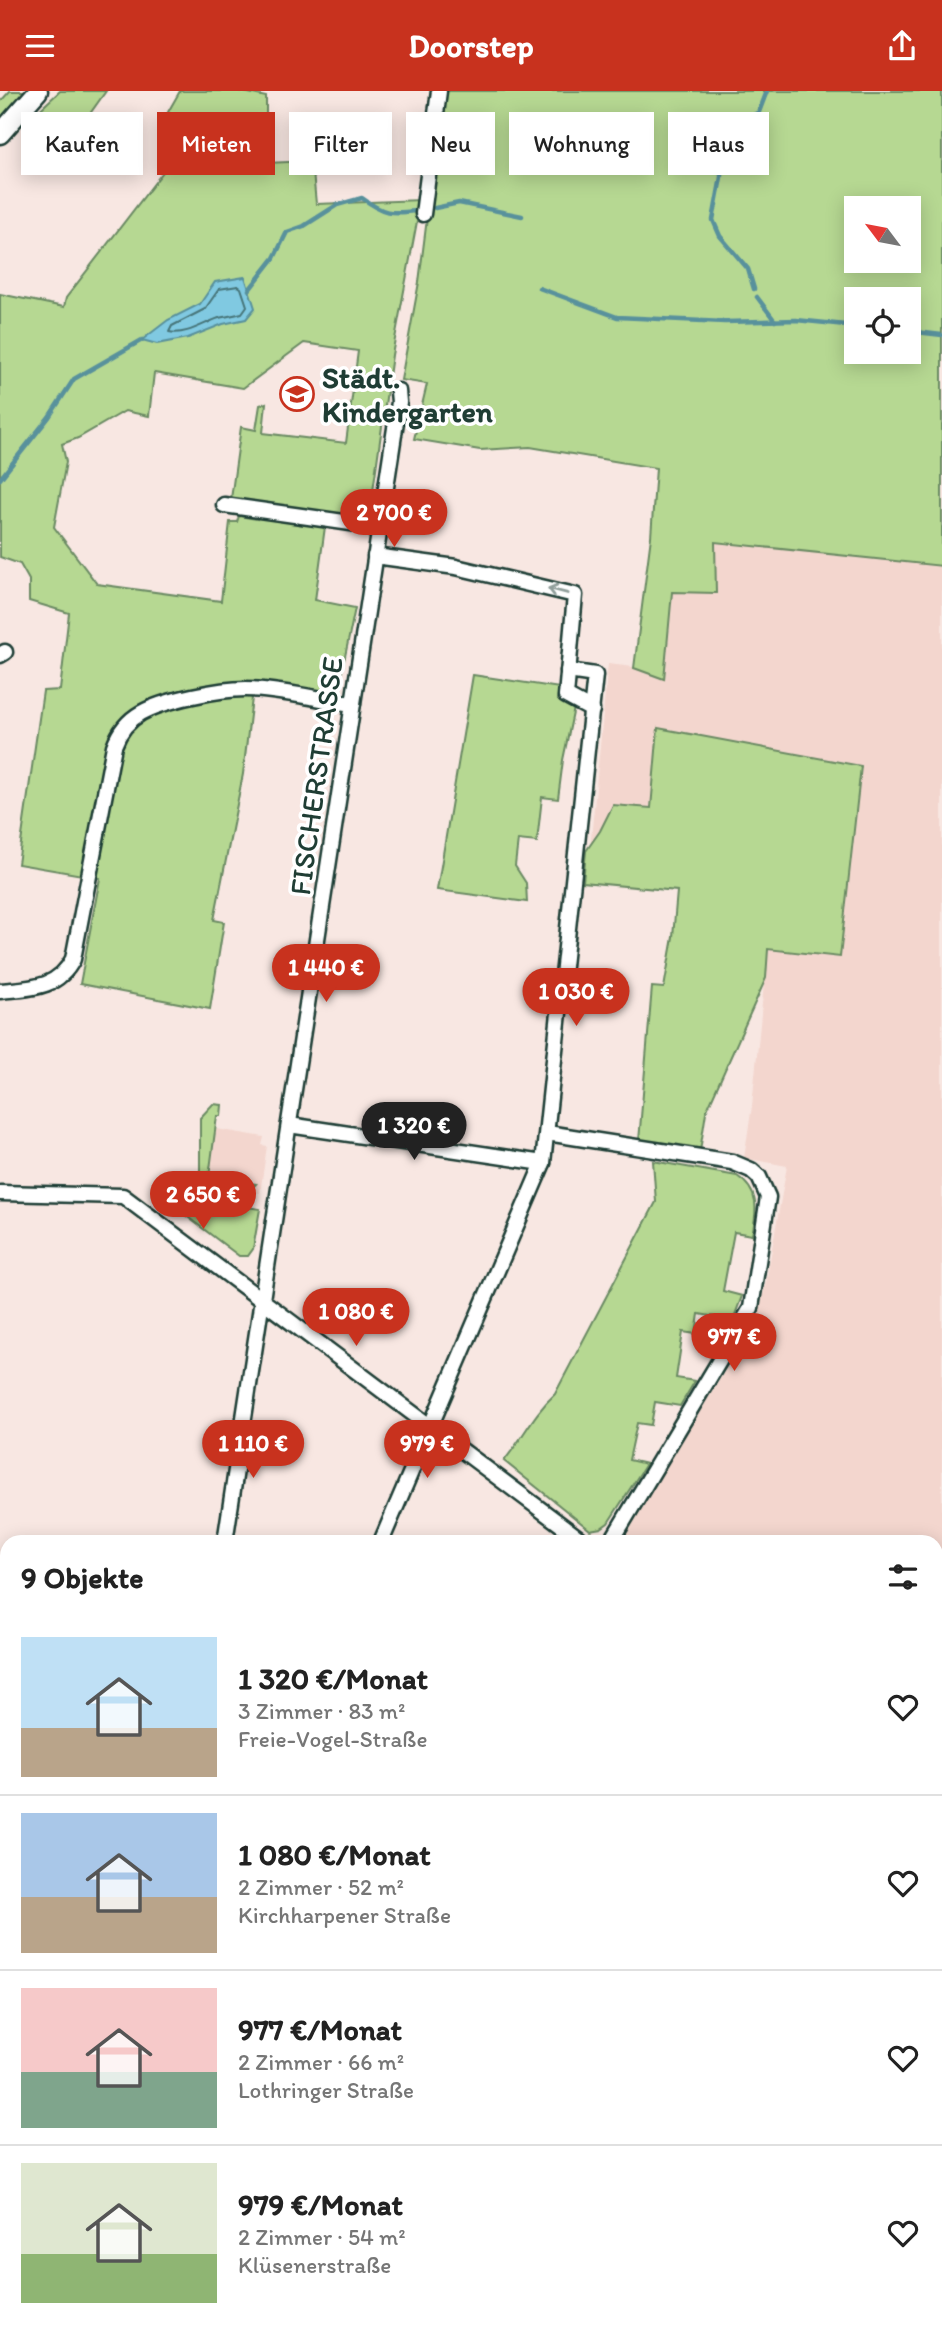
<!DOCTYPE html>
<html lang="de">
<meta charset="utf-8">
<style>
:root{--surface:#fff;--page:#f6f6f6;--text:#222;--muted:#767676;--line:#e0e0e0;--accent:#c8321e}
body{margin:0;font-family:Itim,sans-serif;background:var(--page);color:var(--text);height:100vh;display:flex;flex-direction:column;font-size:26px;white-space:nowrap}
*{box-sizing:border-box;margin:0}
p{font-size:23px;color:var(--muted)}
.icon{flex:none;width:38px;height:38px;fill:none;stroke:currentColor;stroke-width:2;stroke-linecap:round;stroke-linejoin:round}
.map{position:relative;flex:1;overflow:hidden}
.side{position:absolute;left:0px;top:1444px;width:943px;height:800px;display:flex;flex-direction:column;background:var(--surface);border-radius:21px 21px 0 0;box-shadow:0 4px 18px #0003}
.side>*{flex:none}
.hud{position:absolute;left:21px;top:21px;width:901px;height:63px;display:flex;gap:14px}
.needle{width:46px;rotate:302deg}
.fabs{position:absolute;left:844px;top:105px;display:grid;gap:14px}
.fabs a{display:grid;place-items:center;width:77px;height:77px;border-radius:0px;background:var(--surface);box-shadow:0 4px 18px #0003;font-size:35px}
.price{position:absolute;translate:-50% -60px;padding:0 16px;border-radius:24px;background:var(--accent);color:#fff;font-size:23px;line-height:46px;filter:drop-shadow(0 2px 4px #0008)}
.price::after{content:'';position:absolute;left:50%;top:42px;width:21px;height:16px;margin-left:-10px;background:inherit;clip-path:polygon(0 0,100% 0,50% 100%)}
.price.active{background:#222;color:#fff}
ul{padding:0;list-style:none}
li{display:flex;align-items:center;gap:21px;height:175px;padding:0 21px}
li+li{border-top:2px solid var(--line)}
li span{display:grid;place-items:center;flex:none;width:196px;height:140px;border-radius:0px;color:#555}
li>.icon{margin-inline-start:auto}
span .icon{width:84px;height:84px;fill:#fffc;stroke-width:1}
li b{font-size:30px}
h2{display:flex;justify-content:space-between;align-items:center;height:84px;padding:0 21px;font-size:30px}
.tag{padding:0 24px;border-radius:0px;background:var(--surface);box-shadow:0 4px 18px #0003;font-size:24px;line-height:63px}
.tag.active{background:var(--accent);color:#fff}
header{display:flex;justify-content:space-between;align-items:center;height:91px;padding:0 21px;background:var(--accent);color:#fff;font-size:32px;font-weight:700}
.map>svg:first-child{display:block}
</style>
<header><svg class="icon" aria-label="menu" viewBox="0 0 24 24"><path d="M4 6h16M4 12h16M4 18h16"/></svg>Doorstep<svg class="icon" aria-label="share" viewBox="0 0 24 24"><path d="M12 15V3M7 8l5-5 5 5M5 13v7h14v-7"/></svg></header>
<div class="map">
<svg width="942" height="2242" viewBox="0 0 942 2242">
<rect width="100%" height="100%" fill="#f8e7e2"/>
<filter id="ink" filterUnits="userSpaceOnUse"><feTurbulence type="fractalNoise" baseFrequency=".0143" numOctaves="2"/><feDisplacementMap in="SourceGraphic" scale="14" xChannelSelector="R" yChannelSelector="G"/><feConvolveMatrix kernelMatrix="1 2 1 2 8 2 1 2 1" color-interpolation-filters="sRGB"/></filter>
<g filter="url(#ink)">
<g fill="#f3d6ce">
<path d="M 653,445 L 942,474 L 942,1507 L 936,1522 L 936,1451 L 619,1451 L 757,1228 L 766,1191 L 787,1075 L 744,1067 L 752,1015 L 771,821 L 590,758 L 608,573 L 634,576 Z"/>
<path d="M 213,1013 L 222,1014 L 221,1025 L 217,1025 L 214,1041 L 217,1038 L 264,1046 L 262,1054 L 267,1055 L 260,1102 L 249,1101 L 247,1115 L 260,1118 L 253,1158 L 248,1165 L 239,1165 L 164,1108 L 168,1101 L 200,1101 L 200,1027 Z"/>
<path d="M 188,2236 L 880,2236 L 884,2242 L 185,2242 Z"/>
</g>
<g fill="#b6d892" stroke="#6a8a63" stroke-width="2" fill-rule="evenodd">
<path d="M 10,0 L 29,0 L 0,32 L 0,11 Z"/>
<path d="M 60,0 L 106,0 L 67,55 L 32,26 Z"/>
<path d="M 180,0 L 239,0 L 266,6 L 266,72 L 312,70 L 316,113 L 421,109 L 392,264 L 369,428 L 327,421 L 315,509 L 355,517 L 337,604 L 254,590 L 243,683 L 214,829 L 224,831 L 210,918 L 80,893 L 100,787 L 18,773 L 43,600 L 60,599 L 69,522 L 29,510 L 29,489 L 20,473 L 0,466 L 0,203 L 64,216 L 66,207 L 192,43 L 168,21 ZM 304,252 L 358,260 L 346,352 L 263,342 L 266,312 L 260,314 L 256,339 L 241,336 L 231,408 L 256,411 L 257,428 L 239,425 L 237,431 L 230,431 L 221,510 L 97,493 L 54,436 L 66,371 L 62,353 L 78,347 L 125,320 L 149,325 L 154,282 L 243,297 Z"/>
<path d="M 443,0 L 942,0 L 942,475 L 715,451 L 716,502 L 672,501 L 664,588 L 634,577 L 651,446 L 656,377 L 530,356 L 480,359 L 414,348 L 427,293 L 401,289 L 419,191 ZM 856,117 L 908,117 L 908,170 L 856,170 ZM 856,208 L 908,208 L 908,261 L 856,261 Z"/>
<path d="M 473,584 L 560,597 L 557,608 L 574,617 L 563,669 L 558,708 L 542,706 L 537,751 L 518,749 L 515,775 L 526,792 L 527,811 L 437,799 Z"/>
<path d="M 658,637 L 861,675 L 840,866 L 768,858 L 766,887 L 706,1021 L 700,1060 L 639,1050 L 652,896 L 664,897 L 673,846 L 677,800 L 583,791 L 586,760 L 600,740 L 613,714 L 651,717 Z"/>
<path d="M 213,1013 L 222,1014 L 221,1025 L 217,1025 L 209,1086 L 256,1093 L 249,1100 L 247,1116 L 260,1118 L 253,1158 L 248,1165 L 239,1165 L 164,1108 L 168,1101 L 200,1101 L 200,1027 Z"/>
<path d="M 653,1070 L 737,1085 C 760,1100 757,1120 752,1144 L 734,1141 L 723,1200 L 742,1205 L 733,1229 L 699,1223 L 696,1243 L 683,1241 L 676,1287 L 695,1290 L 680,1315 L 655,1311 L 651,1334 L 637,1332 L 629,1369 L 646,1373 L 608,1432 L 601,1437 L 590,1439 L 504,1370 C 522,1348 534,1322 555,1303 L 656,1111 Z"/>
<path d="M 942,1568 L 942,1702 L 936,1697 L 936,1580 Z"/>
<path d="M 942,1808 L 942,1829 L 937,1836 L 942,1839 L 942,2205 L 939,2209 L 942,2213 L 942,2231 L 936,2225 L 936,1816 Z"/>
<path d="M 0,2196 L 7,2199 L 7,2236 L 54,2237 L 67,2242 L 0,2242 Z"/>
<path d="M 880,2237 L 914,2237 L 919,2242 L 884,2242 Z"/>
</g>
<path fill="#80c9e1" stroke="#59919c" stroke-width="2" d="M 245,186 L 255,217 L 246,228 L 223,233 L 188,247 L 157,253 L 142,249 L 168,229 L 200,213 L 215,191 Z"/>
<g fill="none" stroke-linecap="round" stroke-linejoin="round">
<path stroke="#467579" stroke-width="2" d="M 238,195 L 241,197 L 247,215 L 242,222 C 235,224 227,225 219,227 C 204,232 185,245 169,241 L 172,235 L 205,218 L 219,198 Z"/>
<g stroke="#59919c" stroke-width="4.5">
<path d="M 435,117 L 459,112 L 522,125"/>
<path d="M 539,197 L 617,226 L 725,231 L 796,229 L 856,235"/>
<path d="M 754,198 L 748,178 L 720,145 L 713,129 L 721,86 L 721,64 L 725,44 L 735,34 L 759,21 L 767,0"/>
<path d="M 249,199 L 274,167 L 287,141 L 304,135 L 337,114 L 362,107 C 384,123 390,123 416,120"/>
<path d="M 757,206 L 775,230"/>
<path d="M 908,240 L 942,244"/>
<path d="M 0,388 L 49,326 L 74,288 L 142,249"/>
</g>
<g stroke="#1f3d34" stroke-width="19">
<g id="minor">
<path d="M 423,123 L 439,0"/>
<path d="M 224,414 L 379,436"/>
<path d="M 375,465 L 456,476 L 575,504 L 566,605 L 592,619"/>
<path d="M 0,564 L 5,561"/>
<path d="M 0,900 C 30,897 58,898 73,868 L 114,655 C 119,641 127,630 141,622 C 164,609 219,598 246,598 C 278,598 321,609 353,613"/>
<path d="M 289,1034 L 543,1072"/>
<path d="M 547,1042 L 732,1071 L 751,1079 L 759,1086 L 768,1106 L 751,1217 L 611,1451"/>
<path d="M 0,1102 L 123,1105 L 584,1451"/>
<path d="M 225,1451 L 399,311 L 398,300"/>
<path d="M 381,1451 L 543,1072 L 595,584 L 568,580"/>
<path d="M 0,1496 L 7,1499"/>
<path d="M 0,1950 L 7,1938"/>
<path d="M 204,2236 L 212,2242"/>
<path d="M 458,2236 L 470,2241 L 484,2236"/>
<path d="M 172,2242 L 174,2236"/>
</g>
</g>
<g stroke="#1f3d34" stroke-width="23">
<g id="tertiary">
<path d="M 0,43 L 38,0"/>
<path d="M 936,1560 L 942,1549"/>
<path d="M 936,1717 L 942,1720"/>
</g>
</g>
<use href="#minor" stroke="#fff" stroke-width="14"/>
<use href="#tertiary" stroke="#fff" stroke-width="18"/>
</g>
<defs><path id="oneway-shaft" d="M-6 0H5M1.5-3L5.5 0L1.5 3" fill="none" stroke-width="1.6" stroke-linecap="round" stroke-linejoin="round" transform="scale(1.75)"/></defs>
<use stroke="#8f9e9a" href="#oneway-shaft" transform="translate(558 500) rotate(-165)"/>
</g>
<defs>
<g id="school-ring" transform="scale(1.75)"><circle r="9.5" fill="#fff" stroke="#c8321e" stroke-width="1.5"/><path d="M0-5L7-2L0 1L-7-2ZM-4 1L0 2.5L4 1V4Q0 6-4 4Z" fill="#c8321e"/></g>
</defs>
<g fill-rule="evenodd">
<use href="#school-ring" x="297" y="303"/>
</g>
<g text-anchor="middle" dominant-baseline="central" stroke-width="7" stroke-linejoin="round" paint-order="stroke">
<g font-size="30" font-weight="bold" fill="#1f3d34" stroke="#fff" text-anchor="start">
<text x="322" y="286">Städt.<tspan x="322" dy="34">Kindergarten</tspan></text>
</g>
<g font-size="30" fill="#1f3d34" stroke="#fff">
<text transform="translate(316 685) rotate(-82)">FISCHERSTRASSE</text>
</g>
</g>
</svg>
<div class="fabs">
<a><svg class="needle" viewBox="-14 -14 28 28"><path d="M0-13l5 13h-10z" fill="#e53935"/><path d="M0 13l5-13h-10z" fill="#767676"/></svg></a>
<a><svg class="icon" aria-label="locate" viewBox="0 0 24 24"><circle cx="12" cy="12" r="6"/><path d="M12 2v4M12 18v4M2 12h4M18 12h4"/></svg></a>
</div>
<b class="price" style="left:394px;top:458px">2 700 €</b>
<b class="price" style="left:326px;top:913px">1 440 €</b>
<b class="price" style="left:576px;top:937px">1 030 €</b>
<b class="price active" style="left:414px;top:1071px">1 320 €</b>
<b class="price" style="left:203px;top:1140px">2 650 €</b>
<b class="price" style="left:356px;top:1257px">1 080 €</b>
<b class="price" style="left:734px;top:1282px">977 €</b>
<b class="price" style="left:253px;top:1389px">1 110 €</b>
<b class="price" style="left:427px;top:1389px">979 €</b>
<div class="hud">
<a class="tag">Kaufen</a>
<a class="tag active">Mieten</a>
<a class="tag">Filter</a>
<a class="tag">Neu</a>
<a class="tag">Wohnung</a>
<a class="tag">Haus</a>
</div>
<section class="side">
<h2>9 Objekte<svg class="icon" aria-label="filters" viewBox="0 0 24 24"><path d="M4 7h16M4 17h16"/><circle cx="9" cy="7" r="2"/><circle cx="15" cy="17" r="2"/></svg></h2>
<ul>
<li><span style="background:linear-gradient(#bfe0f5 65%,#b9a48a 0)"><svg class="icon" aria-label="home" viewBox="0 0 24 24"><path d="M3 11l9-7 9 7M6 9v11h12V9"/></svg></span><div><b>1 320 €/Monat</b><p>3 Zimmer · 83 m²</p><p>Freie-Vogel-Straße</p></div><svg class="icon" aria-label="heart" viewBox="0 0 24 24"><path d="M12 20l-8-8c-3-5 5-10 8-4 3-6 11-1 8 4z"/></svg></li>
<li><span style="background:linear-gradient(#a9c7e8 60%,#b9a48a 0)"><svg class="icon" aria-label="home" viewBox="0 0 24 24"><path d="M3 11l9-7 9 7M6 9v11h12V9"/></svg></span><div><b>1 080 €/Monat</b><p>2 Zimmer · 52 m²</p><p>Kirchharpener Straße</p></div><svg class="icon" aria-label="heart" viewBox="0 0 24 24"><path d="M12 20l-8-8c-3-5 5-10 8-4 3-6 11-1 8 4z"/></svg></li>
<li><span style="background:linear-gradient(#f6c9c9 60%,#7fa58c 0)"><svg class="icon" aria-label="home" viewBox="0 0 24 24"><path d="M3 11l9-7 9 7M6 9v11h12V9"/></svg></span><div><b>977 €/Monat</b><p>2 Zimmer · 66 m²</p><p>Lothringer Straße</p></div><svg class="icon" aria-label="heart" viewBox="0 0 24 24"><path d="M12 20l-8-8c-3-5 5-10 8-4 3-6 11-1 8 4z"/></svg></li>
<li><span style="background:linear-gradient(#dfe7d0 65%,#8fb573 0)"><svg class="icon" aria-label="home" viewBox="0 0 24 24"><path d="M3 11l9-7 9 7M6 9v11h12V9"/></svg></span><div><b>979 €/Monat</b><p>2 Zimmer · 54 m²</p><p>Klüsenerstraße</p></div><svg class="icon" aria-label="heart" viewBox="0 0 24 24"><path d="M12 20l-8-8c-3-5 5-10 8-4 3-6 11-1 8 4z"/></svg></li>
</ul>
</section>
</div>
